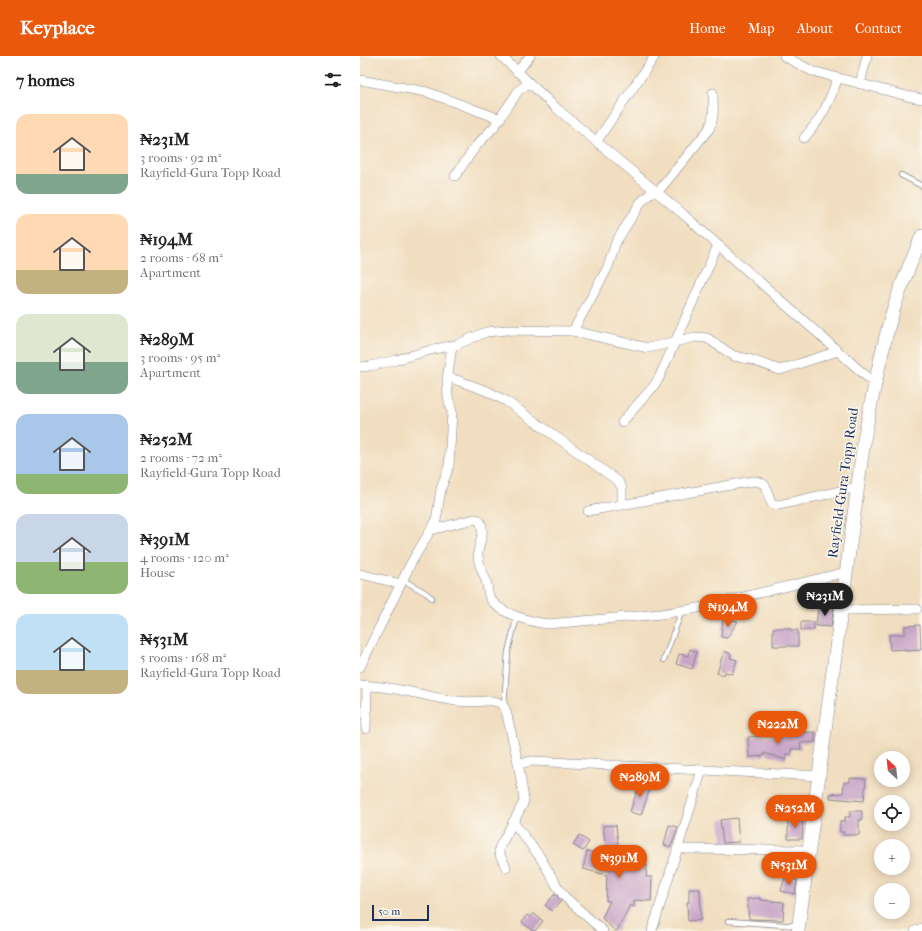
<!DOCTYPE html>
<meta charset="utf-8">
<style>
:root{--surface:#fff;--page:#f6f6f6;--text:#222;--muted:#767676;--accent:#ea580c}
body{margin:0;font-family:"IM FELL French Canon",serif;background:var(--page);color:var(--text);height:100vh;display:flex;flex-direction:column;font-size:15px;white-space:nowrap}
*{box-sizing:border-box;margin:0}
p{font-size:13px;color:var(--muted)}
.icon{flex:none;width:22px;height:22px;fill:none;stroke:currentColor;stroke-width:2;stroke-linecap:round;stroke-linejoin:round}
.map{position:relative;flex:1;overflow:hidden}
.details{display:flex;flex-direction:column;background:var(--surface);width:360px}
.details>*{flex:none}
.needle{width:26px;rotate:333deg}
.buttons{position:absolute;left:514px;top:695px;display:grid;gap:8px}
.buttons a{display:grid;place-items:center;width:36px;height:36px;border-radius:50%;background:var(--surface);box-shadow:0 2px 10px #0003;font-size:20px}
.scale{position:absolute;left:12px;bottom:10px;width:57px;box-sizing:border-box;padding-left:4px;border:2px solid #1b2f5e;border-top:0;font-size:11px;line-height:14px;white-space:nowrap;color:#1b2f5e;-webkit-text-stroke:3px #fbf7ec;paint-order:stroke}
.price{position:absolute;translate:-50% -34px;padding:0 9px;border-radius:14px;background:var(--accent);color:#fff;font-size:13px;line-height:26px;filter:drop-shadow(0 1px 2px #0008)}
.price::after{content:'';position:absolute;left:50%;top:24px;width:12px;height:9px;margin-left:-6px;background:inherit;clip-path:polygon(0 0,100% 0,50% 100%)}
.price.active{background:#222;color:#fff}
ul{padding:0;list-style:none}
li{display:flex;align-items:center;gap:12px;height:100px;padding:0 16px}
li span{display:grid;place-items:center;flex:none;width:112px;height:80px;border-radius:12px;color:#555}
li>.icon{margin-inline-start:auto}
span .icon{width:48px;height:48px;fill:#fffc;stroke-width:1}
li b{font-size:17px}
h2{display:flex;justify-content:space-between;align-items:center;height:48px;padding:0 16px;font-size:17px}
header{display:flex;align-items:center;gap:24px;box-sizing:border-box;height:56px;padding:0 20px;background:var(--accent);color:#fff}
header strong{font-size:19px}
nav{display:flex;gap:22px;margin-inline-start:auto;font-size:14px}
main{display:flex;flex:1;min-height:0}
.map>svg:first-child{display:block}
</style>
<header>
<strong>Keyplace</strong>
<nav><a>Home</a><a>Map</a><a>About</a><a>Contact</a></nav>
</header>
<main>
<section class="details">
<h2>7 homes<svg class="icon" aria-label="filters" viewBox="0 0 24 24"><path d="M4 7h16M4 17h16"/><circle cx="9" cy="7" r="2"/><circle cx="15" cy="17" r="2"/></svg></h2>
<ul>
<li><span style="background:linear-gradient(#ffd9b3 75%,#7fa58c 0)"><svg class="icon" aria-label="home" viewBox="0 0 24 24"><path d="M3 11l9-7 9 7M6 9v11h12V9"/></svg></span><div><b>₦231M</b><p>3 rooms · 92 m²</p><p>Rayfield-Gura Topp Road</p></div></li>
<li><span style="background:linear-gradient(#ffd9b3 70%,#c2b280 0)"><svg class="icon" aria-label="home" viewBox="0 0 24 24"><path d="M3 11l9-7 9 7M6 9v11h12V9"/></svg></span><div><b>₦194M</b><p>2 rooms · 68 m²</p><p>Apartment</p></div></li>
<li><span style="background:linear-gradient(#dfe7d0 60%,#7fa58c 0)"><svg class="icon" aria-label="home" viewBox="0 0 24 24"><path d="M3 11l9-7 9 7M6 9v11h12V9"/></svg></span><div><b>₦289M</b><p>3 rooms · 95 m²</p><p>Apartment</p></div></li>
<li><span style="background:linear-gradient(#a9c7e8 75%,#8fb573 0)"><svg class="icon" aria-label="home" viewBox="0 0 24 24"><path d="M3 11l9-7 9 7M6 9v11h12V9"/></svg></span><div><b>₦252M</b><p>2 rooms · 72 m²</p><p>Rayfield-Gura Topp Road</p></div></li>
<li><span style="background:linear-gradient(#c9d6e8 60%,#8fb573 0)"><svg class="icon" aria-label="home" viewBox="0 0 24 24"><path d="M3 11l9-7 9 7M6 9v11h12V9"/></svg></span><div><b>₦391M</b><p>4 rooms · 120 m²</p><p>House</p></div></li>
<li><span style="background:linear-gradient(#bfe0f5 70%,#c2b280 0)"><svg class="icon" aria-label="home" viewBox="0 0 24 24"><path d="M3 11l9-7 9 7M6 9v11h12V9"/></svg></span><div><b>₦531M</b><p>5 rooms · 168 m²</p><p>Rayfield-Gura Topp Road</p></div></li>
</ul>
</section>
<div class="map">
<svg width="562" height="875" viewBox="0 0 562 875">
<rect width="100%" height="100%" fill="#fbf7ec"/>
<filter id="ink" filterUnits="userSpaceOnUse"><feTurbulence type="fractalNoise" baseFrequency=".025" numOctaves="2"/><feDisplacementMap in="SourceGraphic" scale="8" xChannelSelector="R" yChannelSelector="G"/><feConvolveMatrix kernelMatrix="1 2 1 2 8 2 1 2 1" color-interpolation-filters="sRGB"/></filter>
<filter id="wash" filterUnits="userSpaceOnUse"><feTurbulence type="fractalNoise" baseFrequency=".012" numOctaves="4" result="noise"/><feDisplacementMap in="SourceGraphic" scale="16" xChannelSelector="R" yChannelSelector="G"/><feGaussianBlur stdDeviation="0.9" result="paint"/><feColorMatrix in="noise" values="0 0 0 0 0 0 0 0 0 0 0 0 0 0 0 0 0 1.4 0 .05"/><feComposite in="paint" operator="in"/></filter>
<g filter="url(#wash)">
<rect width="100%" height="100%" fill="#f1dec0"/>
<g id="blocks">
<g fill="#c9a6c8">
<path d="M 468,550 L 474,551 L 471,571 L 456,570 L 458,552 L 467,553 Z"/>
<path d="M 363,563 L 378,565 L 367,582 L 361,581 Z"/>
<rect x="441" y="566" width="13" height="8"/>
<path d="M 560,569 L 561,594 L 546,595 L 546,593 L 530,594 L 529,579 L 545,578 L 545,570 Z"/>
<path d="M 413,572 L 430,572 L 430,574 L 438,574 L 438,590 L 413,590 Z"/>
<path d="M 330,593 L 337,596 L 332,613 L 316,608 L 319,598 L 328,600 Z"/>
<path d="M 364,595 L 371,598 L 370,602 L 377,604 L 372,618 L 365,616 L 364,619 L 357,617 Z"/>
<path d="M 455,676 L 455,686 L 440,687 L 441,693 L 431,693 L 431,698 L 426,698 L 426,704 L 404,697 L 404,700 L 389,701 L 388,681 L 402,680 L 434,681 L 433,677 Z"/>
<path d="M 490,722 L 506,723 L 504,745 L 470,742 L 470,738 L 483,737 L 484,726 L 490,726 Z"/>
<path d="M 280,725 L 291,729 L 281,759 L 270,756 Z"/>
<path d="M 440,746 L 447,747 L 445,762 L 438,761 Z"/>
<path d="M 490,755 L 502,755 L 502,764 L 499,764 L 499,779 L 483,779 L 484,776 L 480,776 L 480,765 L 485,765 L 485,761 L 490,761 Z"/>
<path d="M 377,762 L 379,786 L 363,787 L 360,764 Z"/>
<path d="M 428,763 L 443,764 L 442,783 L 428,783 Z"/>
<path d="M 256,769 L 260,806 L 287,809 L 286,821 L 292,821 L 291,845 L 274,844 L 274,851 L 270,849 L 257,875 L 255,875 L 242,862 L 250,845 L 246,845 L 247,819 L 223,813 L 227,795 L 247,800 L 243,770 Z"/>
<path d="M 309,769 L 318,771 L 311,791 L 304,789 Z"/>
<path d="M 219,779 L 229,786 L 223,795 L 213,789 Z"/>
<path d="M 425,821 L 437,824 L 435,838 L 421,835 Z"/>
<path d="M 329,833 L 340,833 L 341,864 L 328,865 L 327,846 L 329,846 Z"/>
<path d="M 195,838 L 201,845 L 192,855 L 185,849 Z"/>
<path d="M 400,842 L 401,844 L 424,846 L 423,864 L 389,863 L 387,843 Z"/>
<path d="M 173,857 L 183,865 L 175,875 L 173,875 L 162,866 L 167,859 L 170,861 Z"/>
</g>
</g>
</g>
<g filter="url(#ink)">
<use href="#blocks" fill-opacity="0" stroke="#86868f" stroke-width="1"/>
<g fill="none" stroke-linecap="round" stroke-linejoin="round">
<g stroke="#86868f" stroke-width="6">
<g id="lane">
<path d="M 541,119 L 562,130"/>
<path d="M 43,524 L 66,537 L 72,542"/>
<path d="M 304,604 L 322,554"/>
<path d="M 144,650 L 148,596 L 157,560"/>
<path d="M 368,865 L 438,870"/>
</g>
</g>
<g stroke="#86868f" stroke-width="10">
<g id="street">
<path d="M 141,0 L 195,51 L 323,158 L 514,327"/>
<path d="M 424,0 L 452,15 L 547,40 L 562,43"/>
<path d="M 157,16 L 170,0"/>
<path d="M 0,24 L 67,36 L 140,63"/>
<path d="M 500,28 L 507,0"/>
<path d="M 444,82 C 463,61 468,48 478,22"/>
<path d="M 236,86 L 295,0"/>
<path d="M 95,120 L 116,90 L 134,71 L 159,34 L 169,27"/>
<path d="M 297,137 L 349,73 C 355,62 353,49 353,37"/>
<path d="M 213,275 L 248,211 L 256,186 L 281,146 L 294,134"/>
<path d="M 0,311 L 10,310 L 36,304 L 74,293 L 96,289 L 126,276 L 147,274 L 213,275 L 288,292 L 335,281 L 347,282 L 374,300 L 389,303 L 420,314 L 478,295"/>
<path d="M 88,321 L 127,335 L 146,345 L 258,425 L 262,432 L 262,449"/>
<path d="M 262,366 L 293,331 L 299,322 L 358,189"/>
<path d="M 228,455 L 393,425 C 410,426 405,435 412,448 L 419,449 L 498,431"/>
<path d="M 71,474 L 114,463 L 119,464 C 127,475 118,487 118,499 C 118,508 122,514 125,522 C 128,528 127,534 129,540 C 137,558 172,566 188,568 L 301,558 L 338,552 L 486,516"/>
<path d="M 0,518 L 41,528"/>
<path d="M 481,554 L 557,553"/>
<path d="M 0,611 L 51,507 L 76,465 L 81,433 L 89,410 L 92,356 L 88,341 L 87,324 L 92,290"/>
<path d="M 0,629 C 15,630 31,632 46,635 C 75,641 96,648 126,645 C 135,644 143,647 146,655 L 158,706 L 163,707 L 172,705 L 459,720"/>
<path d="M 6,673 L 7,630"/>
<path d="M 153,766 L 180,801 L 197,830 L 204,840 L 243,875"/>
<path d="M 317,793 L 448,794"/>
<path d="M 146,811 L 139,797 L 139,792 L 163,748 L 164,744 L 158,706"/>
<path d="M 292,875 L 342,714"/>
<path d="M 555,875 L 562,872"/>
</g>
</g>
<g stroke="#86868f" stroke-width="14">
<path id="secondary" d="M 438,875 L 504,384 C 512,341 520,299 532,258 C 540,231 551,206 562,180"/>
</g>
<use href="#lane" stroke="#fff" stroke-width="4.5"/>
<use href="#street" stroke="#fff" stroke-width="9"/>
<use href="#secondary" stroke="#fff" stroke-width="13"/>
</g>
</g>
<g text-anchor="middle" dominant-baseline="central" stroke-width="3" stroke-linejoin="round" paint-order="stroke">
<g font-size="14" fill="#1b2f5e" stroke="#fbf7ec">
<text transform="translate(483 427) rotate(-82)">Rayfield-Gura Topp Road</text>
</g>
</g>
</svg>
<div class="buttons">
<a><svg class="needle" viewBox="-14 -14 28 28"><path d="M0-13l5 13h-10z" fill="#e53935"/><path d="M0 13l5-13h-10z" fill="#767676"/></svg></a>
<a><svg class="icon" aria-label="locate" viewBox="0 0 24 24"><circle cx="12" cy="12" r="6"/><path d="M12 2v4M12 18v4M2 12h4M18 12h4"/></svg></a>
<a>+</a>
<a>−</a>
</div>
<div class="scale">50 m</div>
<b class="price active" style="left:465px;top:561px">₦231M</b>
<b class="price" style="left:368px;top:572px">₦194M</b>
<b class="price" style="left:418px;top:689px">₦222M</b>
<b class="price" style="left:280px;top:742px">₦289M</b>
<b class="price" style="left:435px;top:773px">₦252M</b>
<b class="price" style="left:259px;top:823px">₦391M</b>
<b class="price" style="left:429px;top:830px">₦531M</b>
</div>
</main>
